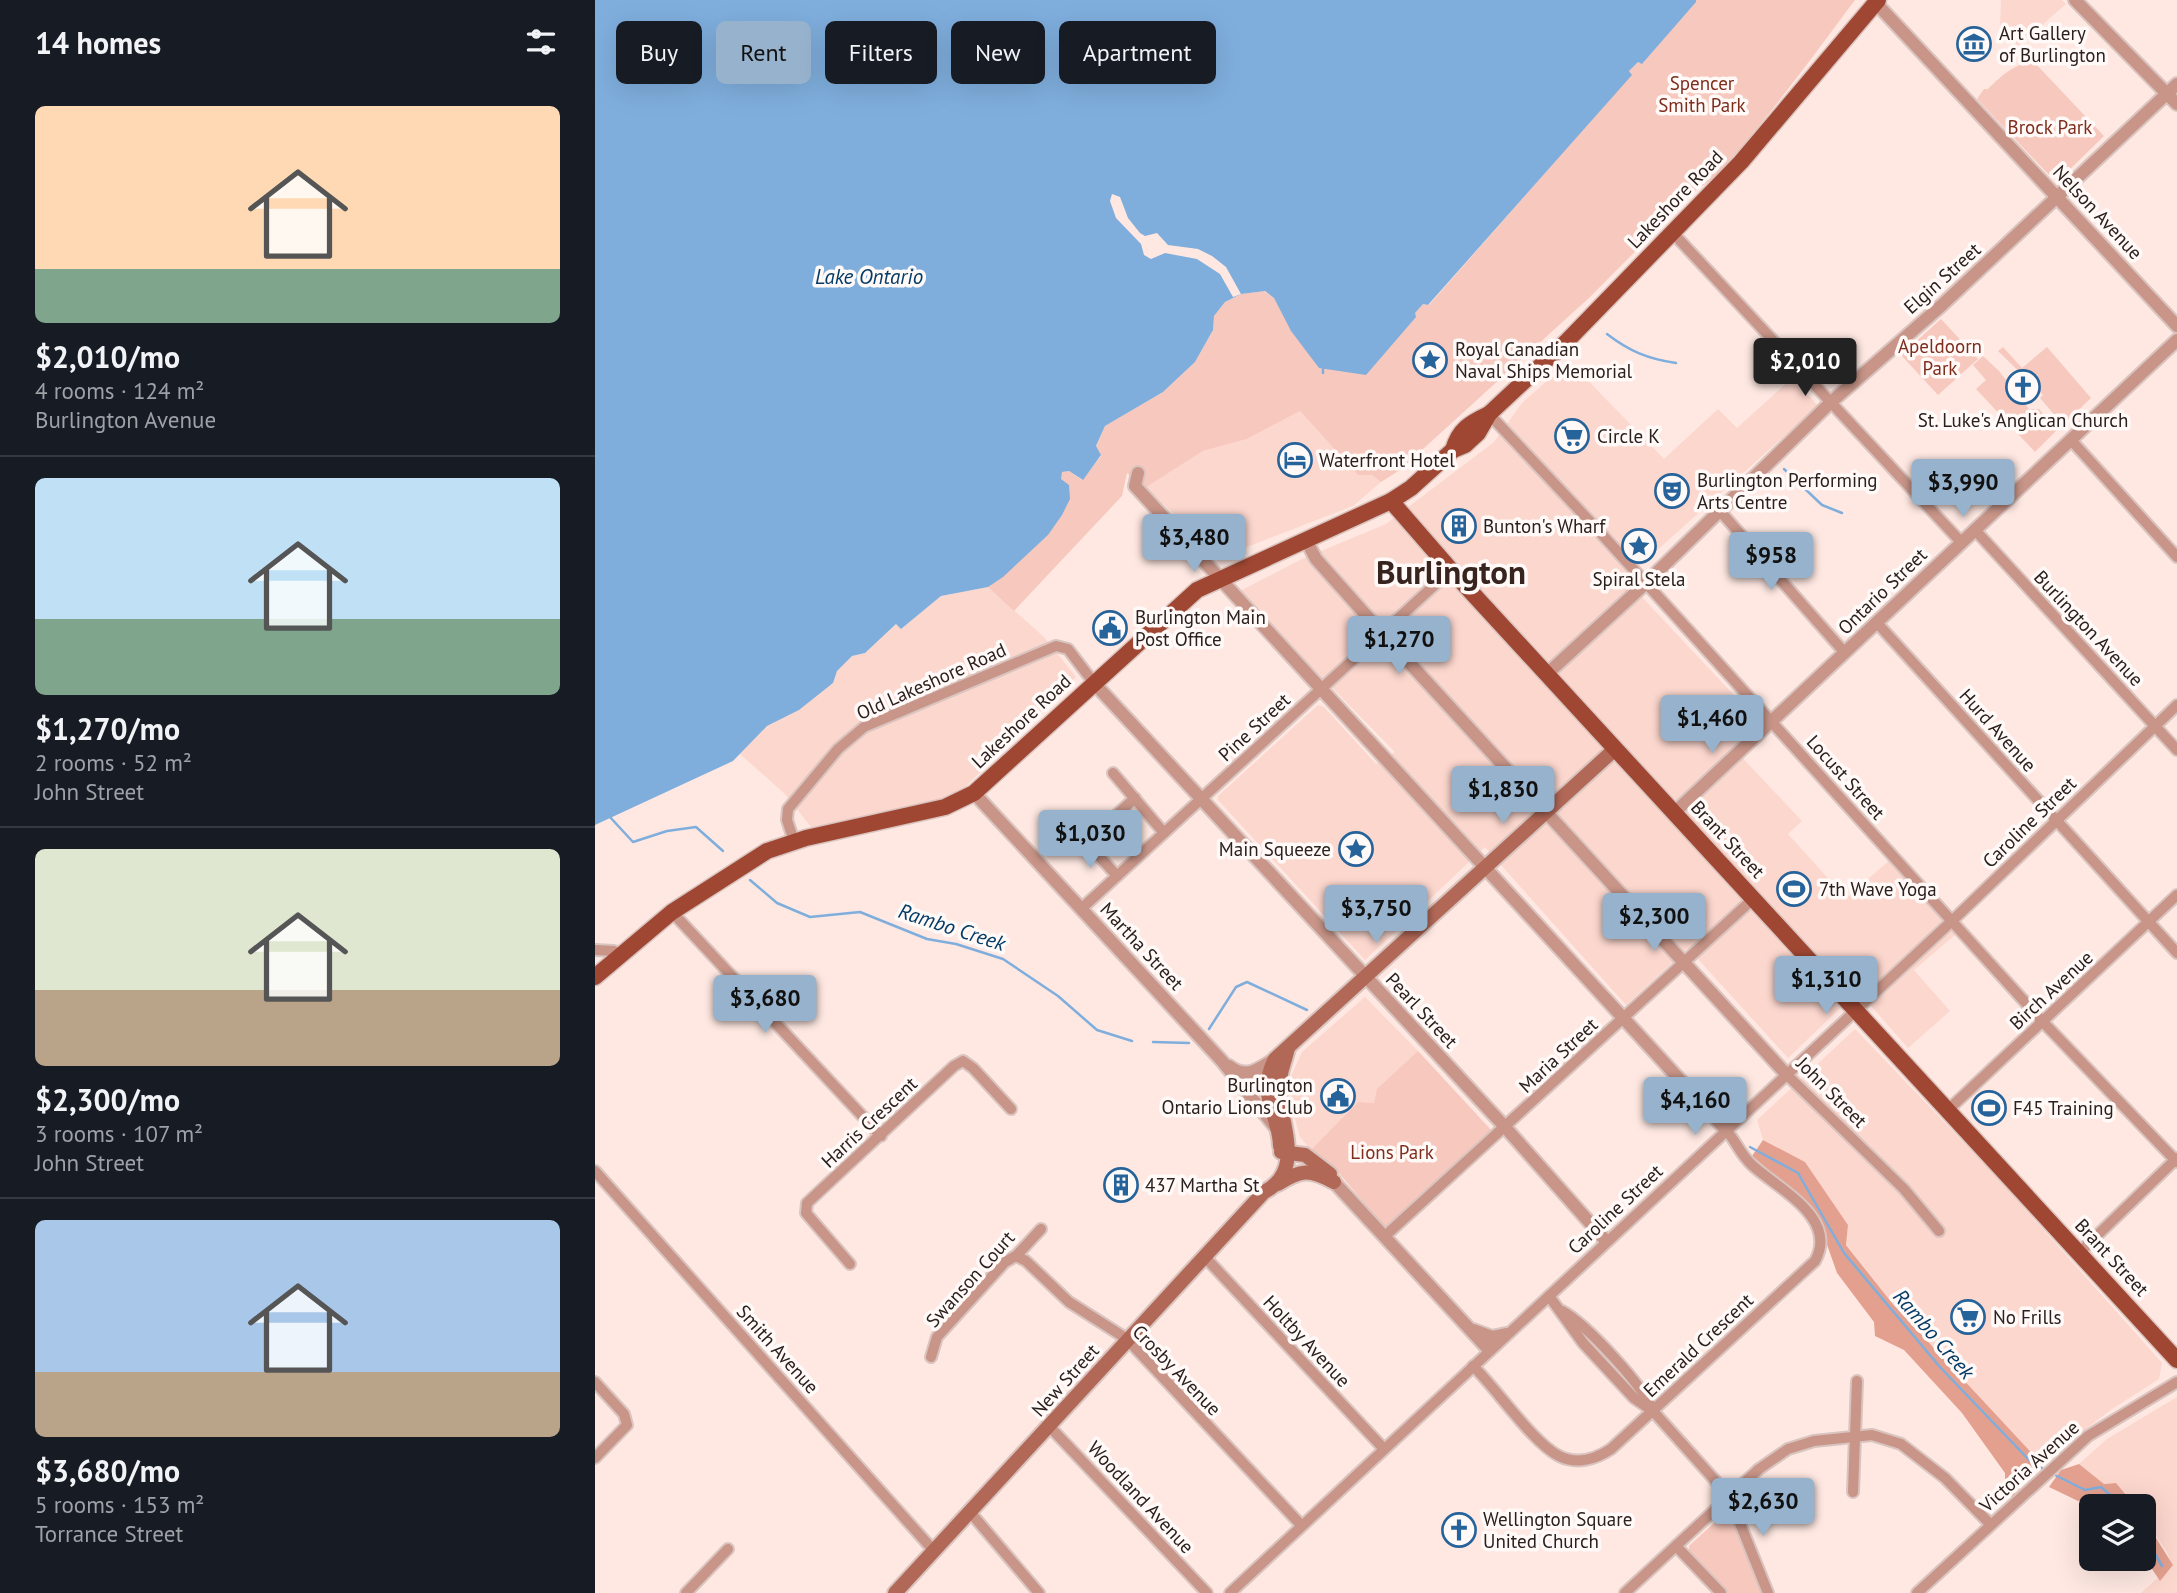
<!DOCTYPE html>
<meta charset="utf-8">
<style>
:root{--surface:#171b24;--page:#242831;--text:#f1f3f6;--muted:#9ea1a6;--line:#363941;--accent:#96b2cd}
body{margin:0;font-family:"PT Sans",sans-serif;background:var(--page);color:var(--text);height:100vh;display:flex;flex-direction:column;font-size:26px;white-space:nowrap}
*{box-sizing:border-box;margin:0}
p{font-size:23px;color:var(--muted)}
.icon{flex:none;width:38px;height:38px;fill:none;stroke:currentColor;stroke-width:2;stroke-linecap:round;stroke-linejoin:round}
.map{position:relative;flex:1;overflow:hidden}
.details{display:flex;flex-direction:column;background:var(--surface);width:595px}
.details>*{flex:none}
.top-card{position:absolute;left:21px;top:21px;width:665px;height:63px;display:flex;gap:14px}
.tools{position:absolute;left:1484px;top:1494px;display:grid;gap:14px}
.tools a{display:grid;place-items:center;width:77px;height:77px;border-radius:10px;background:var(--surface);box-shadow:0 7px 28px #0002;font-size:35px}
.price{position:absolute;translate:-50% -60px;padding:0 16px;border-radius:7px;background:var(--accent);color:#111;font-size:23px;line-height:46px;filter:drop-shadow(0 2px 4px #0008)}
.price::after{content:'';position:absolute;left:50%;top:42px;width:21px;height:16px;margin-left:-10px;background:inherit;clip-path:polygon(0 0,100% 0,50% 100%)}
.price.current{background:#222;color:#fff}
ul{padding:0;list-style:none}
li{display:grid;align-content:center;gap:14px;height:371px;padding:0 35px}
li+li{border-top:2px solid var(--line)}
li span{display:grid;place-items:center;height:217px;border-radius:10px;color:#555}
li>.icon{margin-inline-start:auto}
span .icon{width:126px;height:126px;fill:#fffc;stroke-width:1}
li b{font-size:30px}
h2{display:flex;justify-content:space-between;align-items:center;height:84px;padding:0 35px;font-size:30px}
.tag{padding:0 24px;border-radius:10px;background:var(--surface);box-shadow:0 7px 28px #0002;font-size:24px;line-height:63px}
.tag.current{background:var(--accent);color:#111}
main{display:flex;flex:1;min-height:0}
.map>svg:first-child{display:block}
</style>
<main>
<section class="details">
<h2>14 homes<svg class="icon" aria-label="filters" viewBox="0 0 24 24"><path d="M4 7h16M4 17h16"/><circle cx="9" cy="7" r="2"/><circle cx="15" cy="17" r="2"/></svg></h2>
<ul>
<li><span style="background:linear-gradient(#ffd9b3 75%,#7fa58c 0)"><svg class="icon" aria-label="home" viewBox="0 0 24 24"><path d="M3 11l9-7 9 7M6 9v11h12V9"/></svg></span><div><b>$2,010/mo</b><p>4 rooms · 124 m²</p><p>Burlington Avenue</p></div></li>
<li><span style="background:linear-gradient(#bfe0f5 65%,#7fa58c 0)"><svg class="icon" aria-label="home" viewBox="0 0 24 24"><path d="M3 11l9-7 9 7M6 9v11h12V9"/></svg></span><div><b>$1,270/mo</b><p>2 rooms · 52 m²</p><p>John Street</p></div></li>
<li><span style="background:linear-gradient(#dfe7d0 65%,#b9a48a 0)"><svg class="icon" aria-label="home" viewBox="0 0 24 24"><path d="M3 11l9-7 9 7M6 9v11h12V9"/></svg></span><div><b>$2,300/mo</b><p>3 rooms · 107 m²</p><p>John Street</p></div></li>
<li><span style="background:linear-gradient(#a9c7e8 70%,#b9a48a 0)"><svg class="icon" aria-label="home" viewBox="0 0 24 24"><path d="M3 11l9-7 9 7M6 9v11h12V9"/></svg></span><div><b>$3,680/mo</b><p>5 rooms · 153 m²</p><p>Torrance Street</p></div></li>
</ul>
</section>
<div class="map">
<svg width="1582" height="1593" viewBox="0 0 1582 1593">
<rect width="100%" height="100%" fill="#ffe8e2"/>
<g fill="#fcd7ce">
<path d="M 1406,0 L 1467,0 L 1471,4 L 1423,46 L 1405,27 Z"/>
<path d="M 974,361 L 1069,459 L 1123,409 L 1142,428 L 1197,378 L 1223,406 L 1030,579 L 1165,723 L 1139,749 L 1207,821 L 1193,834 L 1251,898 L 1295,860 L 1361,934 L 1319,970 L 1355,1011 L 1313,1048 L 1263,991 L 1193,1058 L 1093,948 L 1031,1005 L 890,847 L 770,960 L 623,800 L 623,796 L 723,705 L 729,707 L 781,764 L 800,752 L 643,592 L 707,559 L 791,524 L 899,442 L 927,403 Z"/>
<path d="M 705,411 L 763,475 L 777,475 L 786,482 L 758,506 L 626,557 L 550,488 L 608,451 L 652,439 Z"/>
<path d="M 393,587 L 449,637 L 481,677 L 367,790 L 338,805 L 216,827 L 191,795 L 144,753 L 172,726 L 204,710 L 237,683 L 242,671 L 257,656 L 270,653 L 301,624 L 307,628 L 346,596 Z"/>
<path d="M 770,997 L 823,1051 L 793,1079 L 779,1103 L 763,1102 L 716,1150 L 705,1137 L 691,1087 L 707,1052 Z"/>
<path d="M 1260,1029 L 1400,1175 L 1567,1363 L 1564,1379 L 1517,1409 L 1446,1463 L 1297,1303 L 1251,1244 L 1253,1225 L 1210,1162 L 1168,1140 L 1162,1120 Z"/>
<path d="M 1582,1397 L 1582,1593 L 1546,1593 L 1577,1565 L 1572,1552 L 1549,1518 L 1549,1507 L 1541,1507 L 1521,1483 L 1509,1484 L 1484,1464 L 1512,1439 Z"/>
</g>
<g fill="#f7c8bd">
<path d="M 1101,0 L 1260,0 C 1238,29 1127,183 1103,188 L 995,297 L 805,470 L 786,482 L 777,475 L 763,475 L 705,411 L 652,439 L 608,451 L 550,488 L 532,473 L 527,496 L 419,611 L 393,587 L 453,535 L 467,472 L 474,471 L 487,480 L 506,456 L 501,447 L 510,426 L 568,392 L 600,362 L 618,330 L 619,316 L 630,302 L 646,294 L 669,291 L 679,298 L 724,368 L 764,371 L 828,304 L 834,305 L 1036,75 L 1034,71 L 1043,62 L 1048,63 Z"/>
<path d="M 1439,62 L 1509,136 L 1467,177 L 1460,170 L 1454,175 L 1382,99 L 1389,89 L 1393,89 C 1406,76 1420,63 1439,62 Z"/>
<path d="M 1346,319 L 1383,359 L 1343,395 L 1306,355 Z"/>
<path d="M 1408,347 L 1427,368 L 1452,347 L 1496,398 L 1468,425 L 1445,398 L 1448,395 L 1403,351 Z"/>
<path d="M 1388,356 L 1404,371 L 1434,409 L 1444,409 L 1462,430 L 1440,452 L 1381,389 L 1391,380 L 1378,365 Z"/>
<path d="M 823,1051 L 897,1131 L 791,1229 L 738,1166 L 716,1150 L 763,1102 L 779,1103 L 782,1089 Z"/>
<path d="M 1132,1511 L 1137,1515 L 1169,1593 L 1133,1593 L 1094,1551 L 1094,1546 Z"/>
</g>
<g fill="#e4a08f">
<path d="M 1168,1140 L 1210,1162 L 1253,1225 L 1251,1245 L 1297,1303 L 1446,1463 L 1417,1497 L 1410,1496 L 1410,1473 L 1367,1413 L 1309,1350 L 1280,1336 L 1279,1322 L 1242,1273 L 1230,1239 L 1210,1201 L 1157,1156 Z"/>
<path d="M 1484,1464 L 1509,1484 L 1521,1483 L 1541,1507 L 1501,1504 L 1489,1499 L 1483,1501 L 1454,1487 L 1466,1470 Z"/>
<path d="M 1549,1519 L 1578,1565 L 1565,1581 L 1549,1557 Z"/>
</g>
<path fill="#7faedd" d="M 0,0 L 1101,0 L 1101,2 L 1047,64 L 1043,62 L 1034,71 L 1037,75 L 833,305 L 828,304 L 820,313 L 821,317 L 771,375 L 724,368 L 696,331 L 679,298 L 670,291 L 646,294 L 630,302 L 619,316 L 618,330 L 600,362 L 568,392 L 510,426 L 501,446 L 506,455 L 488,480 L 474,471 L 467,472 L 466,479 L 474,485 L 475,499 L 467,515 L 453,535 L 408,577 L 393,587 L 346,596 L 306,629 L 301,624 L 270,653 L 257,656 L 242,671 L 238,683 L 204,710 L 172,726 L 138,761 L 0,825 Z"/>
<path fill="#ffe8e2" d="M 517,194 L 525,197 L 533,218 L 545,233 L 550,236 L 562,233 L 573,245 L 603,249 L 617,256 L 631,267 L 646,294 L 638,297 L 625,274 L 602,259 L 570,253 L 556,259 L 549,255 L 546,244 L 521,218 L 515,201 Z"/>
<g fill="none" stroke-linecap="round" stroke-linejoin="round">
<g stroke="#7faedd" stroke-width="2.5">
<path d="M 1012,334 C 1034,351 1053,359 1081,363"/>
<path d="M 728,373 L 728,368"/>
<path d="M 1189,469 L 1227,505 L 1247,513"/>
<path d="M 14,816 L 38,842 L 72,831 L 101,827 L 128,851"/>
<path d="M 155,880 L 182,903 L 215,917 L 265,912 L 332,939 L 361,944 L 408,959 L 463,996 L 502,1030 L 537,1041"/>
<path d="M 614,1029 L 641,987 L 652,982 L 712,1010"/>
<path d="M 558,1042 L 594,1043"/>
<path d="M 1155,1147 L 1203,1173 L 1249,1253 L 1344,1366 L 1435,1461 L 1450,1470"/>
<path d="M 1456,1473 L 1490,1490 L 1506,1487 L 1529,1507"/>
<path d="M 1549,1535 L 1567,1566"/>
</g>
<g stroke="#d9c4bf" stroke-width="14">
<g id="minor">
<path d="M 1077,232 L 1366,542"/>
<path d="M 894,414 L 1002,529 L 1448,1022 L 1582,1162"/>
<path d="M 1476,440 L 1582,557"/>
<path d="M 1125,511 L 1250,653"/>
<path d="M 1380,530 L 1582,750"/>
<path d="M 1283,624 L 1582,953"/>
<path d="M 518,773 L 569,833"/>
<path d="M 469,817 L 522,876"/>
<path d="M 199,841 L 192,820 L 193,809 L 243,749 L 269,727 L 461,646 L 473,649 L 499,683"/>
<path d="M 492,842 L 540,798"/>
<path d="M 486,909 L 856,570"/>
<path d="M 77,912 L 286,1136"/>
<path d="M 0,950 L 19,951 L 26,956"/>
<path d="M 1191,1074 L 1309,1189 L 1344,1231"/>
<path d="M 1353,1110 L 1582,895"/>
<path d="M 0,1171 L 339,1551"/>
<path d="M 790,1236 L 1159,898"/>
<path d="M 1485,1252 L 1582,1158"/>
<path d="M 421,1256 L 431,1261 L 474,1302 L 532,1339 L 706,1525"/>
<path d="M 609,1256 L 789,1449"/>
<path d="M 255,1264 L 211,1213 L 212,1203 L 359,1066 L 368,1061 L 378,1068 L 416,1109"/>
<path d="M 954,1296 L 988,1343 L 1039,1398 L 1058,1411 L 1134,1496 L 1173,1593"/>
<path d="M 967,1311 C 991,1324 1048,1385 1058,1411"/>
<path d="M 336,1357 L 342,1337 L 410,1262 L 421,1256 L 446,1229"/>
<path d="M 878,1366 C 901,1388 938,1443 964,1456 C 982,1465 1001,1459 1016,1449 L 1220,1261 C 1244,1218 1183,1189 1157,1165 C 1145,1154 1141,1141 1131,1130"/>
<path d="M 0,1382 L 29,1414 L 32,1425 L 0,1458"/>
<path d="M 454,1426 L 612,1593"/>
<path d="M 1258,1492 L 1262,1381"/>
<path d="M 375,1512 L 444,1593"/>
<path d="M 1081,1546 L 1126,1593"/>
<path d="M 91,1593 L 133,1549"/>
<path d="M 635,1593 L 1358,920 L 1582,705"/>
<path d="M 1030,1593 L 1164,1469 L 1193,1449 L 1219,1441 L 1277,1435 L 1306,1444 L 1350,1478 L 1395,1524"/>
<path d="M 1322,1593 L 1493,1436 L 1582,1382"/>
</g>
</g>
<g stroke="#d9c4bf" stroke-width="16">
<g id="tertiary">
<path d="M 1480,0 L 1582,104"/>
<path d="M 1281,3 L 1582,326"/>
<path d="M 543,473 L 540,486 L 1131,1130"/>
<path d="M 712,542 L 721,559 L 787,633 L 1191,1074"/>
<path d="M 953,673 L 1051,583 L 1235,403 L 1347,305 L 1582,84"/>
<path d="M 499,683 L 910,1127 L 1011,1241"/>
<path d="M 379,793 L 627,1061 L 681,1128"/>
<path d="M 1080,812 L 1582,340"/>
<path d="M 634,1066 C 652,1080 663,1069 680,1059"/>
<path d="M 739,1182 L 894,1350"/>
<path d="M 878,1330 L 897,1337 L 911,1334"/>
</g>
</g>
<g stroke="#d9c4bf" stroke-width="18">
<g id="secondary">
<path d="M 685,1146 C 684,1112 661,1096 680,1059 L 1020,749"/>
<path d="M 686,1152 L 710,1155 L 735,1174"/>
<path d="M 683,1184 C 706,1169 715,1169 739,1182"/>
<path d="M 300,1593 L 669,1192 C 710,1171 686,1125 684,1091 C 683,1076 690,1062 693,1048"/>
</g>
</g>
<g stroke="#d9c4bf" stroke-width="19">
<g id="primary">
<path d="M 858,450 C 864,429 875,423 894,414"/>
<path d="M 796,501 L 856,570 L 1582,1360"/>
<path d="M 0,977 L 77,912 L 172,851 L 211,838 L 350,807 L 379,793 L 602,590 L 796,501 L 816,488 L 858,450 L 870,445 L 883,433 L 894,414 L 972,341 L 1146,162 L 1283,0"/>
</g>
</g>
<use href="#minor" stroke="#c89588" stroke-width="10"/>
<use href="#tertiary" stroke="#c89588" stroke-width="12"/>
<use href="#secondary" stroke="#b26857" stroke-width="14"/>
<use href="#primary" stroke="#a04733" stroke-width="16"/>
</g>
<defs>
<g id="museum-ring" transform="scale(1.75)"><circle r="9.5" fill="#fff9f8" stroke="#26639a" stroke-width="1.5"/><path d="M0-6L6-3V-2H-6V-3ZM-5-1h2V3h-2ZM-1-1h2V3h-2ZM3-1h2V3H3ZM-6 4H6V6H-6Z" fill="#26639a"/></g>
<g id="sight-ring" transform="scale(1.75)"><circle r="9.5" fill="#fff9f8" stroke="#26639a" stroke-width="1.5"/><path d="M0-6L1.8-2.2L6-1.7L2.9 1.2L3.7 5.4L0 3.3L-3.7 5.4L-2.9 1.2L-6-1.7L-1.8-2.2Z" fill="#26639a"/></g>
<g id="church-ring" transform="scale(1.75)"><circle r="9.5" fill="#fff9f8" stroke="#26639a" stroke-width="1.5"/><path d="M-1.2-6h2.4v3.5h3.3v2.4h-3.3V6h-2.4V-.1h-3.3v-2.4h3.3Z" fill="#26639a"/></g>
<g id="supermarket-ring" transform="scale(1.75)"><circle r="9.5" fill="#fff9f8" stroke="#26639a" stroke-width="1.5"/><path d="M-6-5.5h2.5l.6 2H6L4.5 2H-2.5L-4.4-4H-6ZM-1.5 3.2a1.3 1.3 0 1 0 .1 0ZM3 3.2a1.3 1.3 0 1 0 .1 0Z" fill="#26639a"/></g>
<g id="hotel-ring" transform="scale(1.75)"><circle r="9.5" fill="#fff9f8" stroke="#26639a" stroke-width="1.5"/><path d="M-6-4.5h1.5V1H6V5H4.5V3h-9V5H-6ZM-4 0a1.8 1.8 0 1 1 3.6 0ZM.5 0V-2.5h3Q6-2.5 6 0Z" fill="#26639a"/></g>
<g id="theatre-ring" transform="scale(1.75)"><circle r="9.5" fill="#fff9f8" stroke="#26639a" stroke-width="1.5"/><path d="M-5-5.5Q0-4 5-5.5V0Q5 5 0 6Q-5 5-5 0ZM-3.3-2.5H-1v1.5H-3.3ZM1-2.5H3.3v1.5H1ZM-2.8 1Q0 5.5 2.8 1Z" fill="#26639a"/></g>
<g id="building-ring" transform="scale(1.75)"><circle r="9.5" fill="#fff9f8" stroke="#26639a" stroke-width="1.5"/><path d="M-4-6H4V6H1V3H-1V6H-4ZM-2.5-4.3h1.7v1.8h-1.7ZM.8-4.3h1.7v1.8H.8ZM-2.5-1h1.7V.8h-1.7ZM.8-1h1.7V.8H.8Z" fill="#26639a"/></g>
<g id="civic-ring" transform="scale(1.75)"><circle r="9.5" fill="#fff9f8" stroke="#26639a" stroke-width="1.5"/><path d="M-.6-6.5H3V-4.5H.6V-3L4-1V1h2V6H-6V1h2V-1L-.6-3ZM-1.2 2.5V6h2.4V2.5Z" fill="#26639a"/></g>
<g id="stadium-ring" transform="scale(1.75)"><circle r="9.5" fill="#fff9f8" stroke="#26639a" stroke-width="1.5"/><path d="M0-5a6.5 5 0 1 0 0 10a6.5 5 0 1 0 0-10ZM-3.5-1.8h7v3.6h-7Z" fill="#26639a"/></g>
</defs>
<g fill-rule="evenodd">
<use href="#museum-ring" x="1379" y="44"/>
<use href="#sight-ring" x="835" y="360"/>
<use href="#church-ring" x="1428" y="387"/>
<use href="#supermarket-ring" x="977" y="436"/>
<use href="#hotel-ring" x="700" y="460"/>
<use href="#theatre-ring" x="1077" y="491"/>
<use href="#building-ring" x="864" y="526"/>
<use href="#sight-ring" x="1044" y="546"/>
<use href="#civic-ring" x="515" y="628"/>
<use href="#sight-ring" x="761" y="849"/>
<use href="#stadium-ring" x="1199" y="889"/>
<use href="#civic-ring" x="743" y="1096"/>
<use href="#stadium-ring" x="1394" y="1108"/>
<use href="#building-ring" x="526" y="1185"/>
<use href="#supermarket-ring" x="1373" y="1317"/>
<use href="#church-ring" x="864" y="1530"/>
</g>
<g text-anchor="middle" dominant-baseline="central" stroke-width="7" stroke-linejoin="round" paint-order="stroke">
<g font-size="19" fill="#2a201d" stroke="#fff9f8" text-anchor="start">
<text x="1404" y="33">Art Gallery<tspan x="1404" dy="22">of Burlington</tspan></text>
<text x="860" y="349">Royal Canadian<tspan x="860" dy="22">Naval Ships Memorial</tspan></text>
<text x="1428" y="420" text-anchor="middle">St. Luke's Anglican Church</text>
<text x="1002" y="436">Circle K</text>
<text x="724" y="460">Waterfront Hotel</text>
<text x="1102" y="480">Burlington Performing<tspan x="1102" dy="22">Arts Centre</tspan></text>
<text x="888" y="526">Bunton's Wharf</text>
<text x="1044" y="579" text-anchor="middle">Spiral Stela</text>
<text x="540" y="617">Burlington Main<tspan x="540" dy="22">Post Office</tspan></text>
<text x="736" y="849" text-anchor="end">Main Squeeze</text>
<text x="1224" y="889">7th Wave Yoga</text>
<text x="718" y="1085" text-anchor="end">Burlington<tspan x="718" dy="22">Ontario Lions Club</tspan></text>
<text x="1418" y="1108">F45 Training</text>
<text x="550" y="1185">437 Martha St</text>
<text x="1398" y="1317">No Frills</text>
<text x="888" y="1519">Wellington Square<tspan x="888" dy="22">United Church</tspan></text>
</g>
<g font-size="19" fill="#7e2d1c" stroke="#fff9f8">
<text x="1107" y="83">Spencer<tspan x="1107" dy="22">Smith Park</tspan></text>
<text x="1455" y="127">Brock Park</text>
<text x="1345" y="346">Apeldoorn<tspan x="1345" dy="22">Park</tspan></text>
<text x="797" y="1152">Lions Park</text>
</g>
<g font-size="19" fill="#2a201d" stroke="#fff9f8">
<text transform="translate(1080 199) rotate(-46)">Lakeshore Road</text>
<text transform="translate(1503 212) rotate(47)">Nelson Avenue</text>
<text transform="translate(1347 278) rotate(-42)">Elgin Street</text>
<text transform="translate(1287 591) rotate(-44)">Ontario Street</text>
<text transform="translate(1494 628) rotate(47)">Burlington Avenue</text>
<text transform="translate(336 681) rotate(-24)">Old Lakeshore Road</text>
<text transform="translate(426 721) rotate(-43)">Lakeshore Road</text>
<text transform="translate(659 727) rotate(-43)">Pine Street</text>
<text transform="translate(1403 730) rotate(48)">Hurd Avenue</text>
<text transform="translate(1251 777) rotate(48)">Locust Street</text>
<text transform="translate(1434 822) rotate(-44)">Caroline Street</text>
<text transform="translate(1133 839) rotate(47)">Brant Street</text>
<text transform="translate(547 946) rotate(47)">Martha Street</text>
<text transform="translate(1456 990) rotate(-43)">Birch Avenue</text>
<text transform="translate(827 1010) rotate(47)">Pearl Street</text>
<text transform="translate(963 1055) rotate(-43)">Maria Street</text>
<text transform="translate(1237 1092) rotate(45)">John Street</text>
<text transform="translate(274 1122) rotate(-43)">Harris Crescent</text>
<text transform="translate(1020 1209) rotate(-43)">Caroline Street</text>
<text transform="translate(1517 1257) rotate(47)">Brant Street</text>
<text transform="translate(375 1279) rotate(-48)">Swanson Court</text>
<text transform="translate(712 1341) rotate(47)">Holtby Avenue</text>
<text transform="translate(1103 1345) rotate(-43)">Emerald Crescent</text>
<text transform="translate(183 1349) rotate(48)">Smith Avenue</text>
<text transform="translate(582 1370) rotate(46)">Crosby Avenue</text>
<text transform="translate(470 1380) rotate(-48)">New Street</text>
<text transform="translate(1434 1466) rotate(-42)">Victoria Avenue</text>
<text transform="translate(546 1497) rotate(47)">Woodland Avenue</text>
</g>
<g font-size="21" font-style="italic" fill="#043b67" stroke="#fff9f8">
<text x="274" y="276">Lake Ontario</text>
<text transform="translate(357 927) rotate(18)">Rambo Creek</text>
<text transform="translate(1339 1334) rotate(49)">Rambo Creek</text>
</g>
<g font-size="33" font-weight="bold" fill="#38241f" stroke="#fff9f8">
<text x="856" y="571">Burlington</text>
</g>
</g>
</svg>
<div class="tools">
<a><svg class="icon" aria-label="layers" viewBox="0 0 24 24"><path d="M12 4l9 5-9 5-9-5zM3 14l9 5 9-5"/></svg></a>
</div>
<b class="price current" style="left:1210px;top:398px">$2,010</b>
<b class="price" style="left:1368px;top:519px">$3,990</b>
<b class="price" style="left:599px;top:574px">$3,480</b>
<b class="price" style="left:1176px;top:592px">$958</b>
<b class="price" style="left:804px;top:676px">$1,270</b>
<b class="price" style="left:1117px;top:755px">$1,460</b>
<b class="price" style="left:908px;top:826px">$1,830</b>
<b class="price" style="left:495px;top:870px">$1,030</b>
<b class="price" style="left:781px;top:945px">$3,750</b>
<b class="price" style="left:1059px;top:953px">$2,300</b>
<b class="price" style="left:1231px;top:1016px">$1,310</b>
<b class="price" style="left:170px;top:1035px">$3,680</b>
<b class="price" style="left:1100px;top:1137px">$4,160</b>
<b class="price" style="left:1168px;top:1538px">$2,630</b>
<div class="top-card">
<a class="tag">Buy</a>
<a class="tag current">Rent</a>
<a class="tag">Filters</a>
<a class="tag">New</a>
<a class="tag">Apartment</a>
</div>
</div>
</main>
